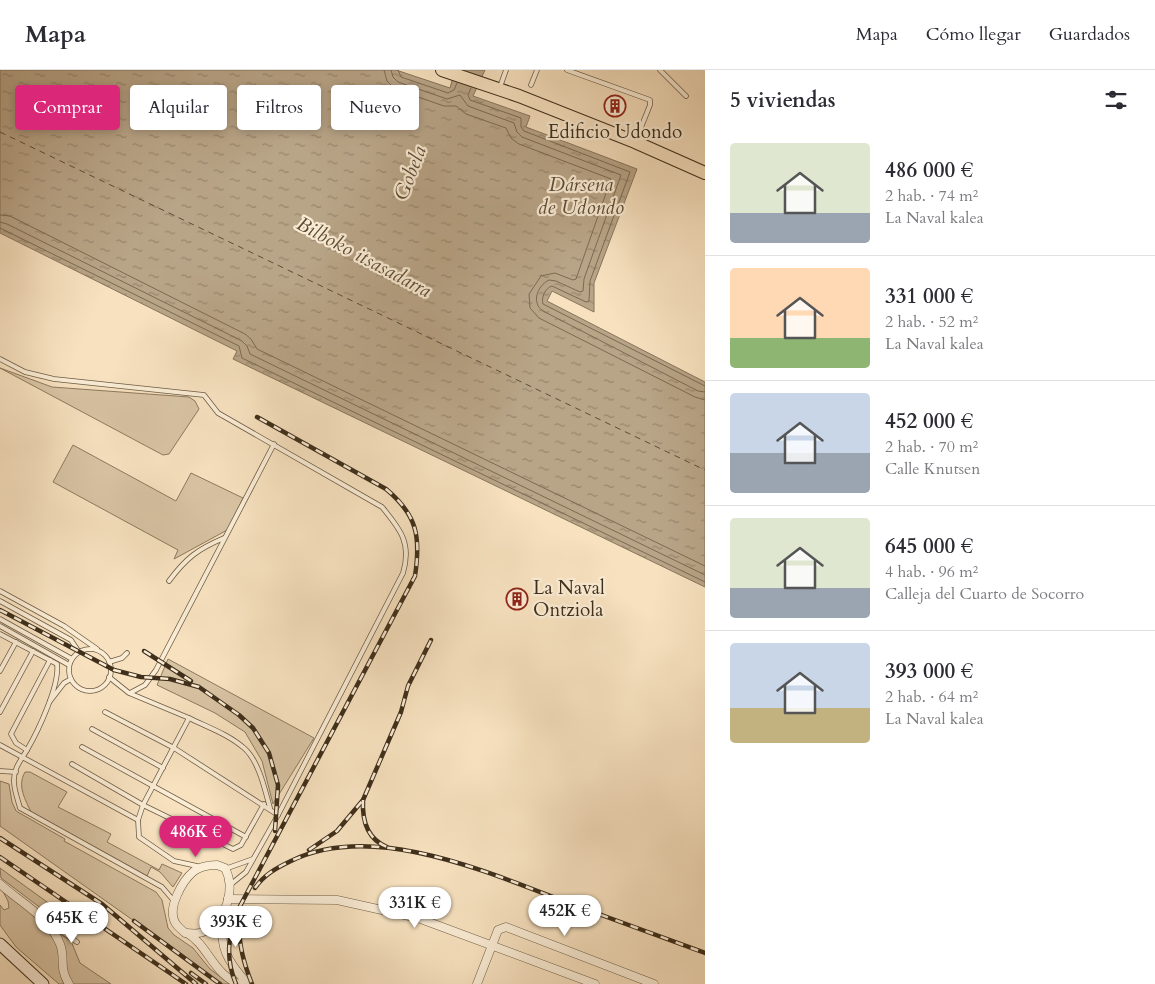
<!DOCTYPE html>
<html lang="es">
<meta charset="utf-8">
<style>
:root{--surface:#fff;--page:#f2f2f3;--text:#2b2b33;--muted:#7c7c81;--line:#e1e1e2;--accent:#db2777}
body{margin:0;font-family:Cardo,serif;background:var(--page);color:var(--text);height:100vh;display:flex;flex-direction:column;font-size:19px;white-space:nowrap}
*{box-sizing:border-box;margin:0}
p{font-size:16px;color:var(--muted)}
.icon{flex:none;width:28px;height:28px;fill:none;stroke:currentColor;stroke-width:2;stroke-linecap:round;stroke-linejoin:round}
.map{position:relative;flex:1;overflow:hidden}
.side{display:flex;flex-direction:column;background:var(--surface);width:450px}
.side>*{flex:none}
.guide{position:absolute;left:15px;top:15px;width:475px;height:45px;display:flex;gap:10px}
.price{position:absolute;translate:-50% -42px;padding:0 11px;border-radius:18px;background:#fff;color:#222;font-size:16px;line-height:32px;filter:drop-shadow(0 1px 2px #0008)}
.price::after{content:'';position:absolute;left:50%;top:30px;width:15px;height:11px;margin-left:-8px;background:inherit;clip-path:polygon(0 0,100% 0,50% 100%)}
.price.on{background:var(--accent);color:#fff}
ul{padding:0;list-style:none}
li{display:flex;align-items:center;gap:15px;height:125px;padding:0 25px}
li+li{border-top:1px solid var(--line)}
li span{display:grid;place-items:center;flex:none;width:140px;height:100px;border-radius:5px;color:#555}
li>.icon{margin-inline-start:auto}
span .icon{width:60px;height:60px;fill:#fffc;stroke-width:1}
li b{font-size:21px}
h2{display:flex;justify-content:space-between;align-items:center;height:60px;padding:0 25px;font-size:21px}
.tag{padding:0 18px;border-radius:5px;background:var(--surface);box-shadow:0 2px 8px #0003;font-size:18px;line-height:45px}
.tag.on{background:var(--accent);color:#fff}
header{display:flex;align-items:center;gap:30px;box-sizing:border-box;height:70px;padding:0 25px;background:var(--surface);border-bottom:1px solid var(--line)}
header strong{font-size:24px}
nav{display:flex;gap:28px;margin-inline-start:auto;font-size:18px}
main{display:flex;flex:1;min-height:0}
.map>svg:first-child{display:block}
</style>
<header>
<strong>Mapa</strong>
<nav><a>Mapa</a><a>Cómo llegar</a><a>Guardados</a></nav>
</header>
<main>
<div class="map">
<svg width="705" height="914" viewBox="0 0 705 914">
<defs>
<pattern id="water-ripples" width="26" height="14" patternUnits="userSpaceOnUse" patternTransform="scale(1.25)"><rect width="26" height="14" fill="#b8a487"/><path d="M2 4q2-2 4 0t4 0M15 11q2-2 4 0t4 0" fill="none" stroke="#97866e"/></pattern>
</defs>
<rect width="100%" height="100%" fill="#f7e1bf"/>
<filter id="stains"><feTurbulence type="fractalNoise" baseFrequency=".004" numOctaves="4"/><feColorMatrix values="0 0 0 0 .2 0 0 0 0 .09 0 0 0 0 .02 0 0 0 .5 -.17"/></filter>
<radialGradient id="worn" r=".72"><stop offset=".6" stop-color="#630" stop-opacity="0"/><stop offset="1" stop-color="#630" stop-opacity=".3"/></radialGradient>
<g fill="#d8c3a3" stroke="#8c795f">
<path d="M 0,298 L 52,317 L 189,327 L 195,331 L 199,339 L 169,384 L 163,385 Z"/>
<path d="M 73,375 L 176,431 L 191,403 L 243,428 L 229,459 L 174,489 L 178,480 L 53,412 Z"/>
<path d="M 168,589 L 314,668 L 273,734 L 262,691 L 245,662 L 215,643 L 157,615 Z"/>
<path d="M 25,702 L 30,702 L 67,722 L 58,737 L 111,764 L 107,772 L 159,800 L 162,794 L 182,803 L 173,817 L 160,802 L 151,797 L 147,806 L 31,742 C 25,729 17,716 25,702 Z"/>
<path d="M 0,711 L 9,714 L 12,732 L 16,741 L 65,769 L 64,771 L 156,822 L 162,830 L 168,858 L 174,865 L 193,878 L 210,899 L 230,914 L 223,914 L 0,756 Z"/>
<path d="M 0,798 L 83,858 L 75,864 L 1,808 Z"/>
<path d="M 0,816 C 20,833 53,853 59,879 C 62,893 57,900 64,914 L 59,914 L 16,877 L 0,855 L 0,835 L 4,840 L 9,838 L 8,831 Z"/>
<path d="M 58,863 L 71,871 L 80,893 L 111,914 L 72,914 C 62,898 68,879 58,863 Z"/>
</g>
<path fill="url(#water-ripples)" stroke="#88755c" d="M 0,0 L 396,0 L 450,18 L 455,0 L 485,0 L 473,26 L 530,46 L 526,57 L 637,99 L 594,213 L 594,242 L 552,221 L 547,231 L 705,312 L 705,517 L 233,289 L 237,281 L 0,163 Z"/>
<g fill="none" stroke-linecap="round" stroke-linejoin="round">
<g stroke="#7c6a51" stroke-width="1">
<path d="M 384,0 L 387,11 L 395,19 L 444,36 L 456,36 L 466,44 L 506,58 L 511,68 L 519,74 L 611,109 L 576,209 L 573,210 L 555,203 L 541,206 L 529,224 L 530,238 L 539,248 L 695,327 L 705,330"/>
<path d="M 391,0 L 393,7 L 398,12 L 447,29 L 460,25 L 468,36 L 514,53 L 517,62 L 522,67 L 621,105 L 584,209 L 583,221 L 580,222 L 556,211 L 549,210 C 537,216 531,233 543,241 L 698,321 L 705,322"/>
<path d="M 398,0 L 401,7 L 448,23 L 454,20 L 457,13"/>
<path d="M 471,18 L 468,25 L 470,30 L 521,48 L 521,57 L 524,61 L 630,102 L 590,211 L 589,231 L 586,232 L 552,216 C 545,218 541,228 543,234 L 705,316"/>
<path d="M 0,145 L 10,146 L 245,264 L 251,269 L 257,279 L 705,496"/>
<path d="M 0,152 L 7,154 L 242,271 L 247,276 L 250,284 L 705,505"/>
<path d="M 0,158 L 239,276 L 242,288 L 705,512"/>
</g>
<path stroke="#5d4c36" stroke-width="1" stroke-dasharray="6 5" stroke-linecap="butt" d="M 0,62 L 705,400"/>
<g stroke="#6d5c44" stroke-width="5.5">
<g id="lane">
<path d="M 567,0 L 650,30 L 650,35 L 636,70"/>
<path d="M 660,0 L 686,26"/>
<path d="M 531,15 L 537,0"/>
<path d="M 500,17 L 506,0"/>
<path d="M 0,289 L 25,302 L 54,309 L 204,325 L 218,343 L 382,437 C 400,459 412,473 403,503 L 278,745 L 246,802 L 230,815"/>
<path d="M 169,511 C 186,488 198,479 224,468"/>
<path d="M 0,521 L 64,556 L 97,579"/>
<path d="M 0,531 L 71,570 L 79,582"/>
<path d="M 0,549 L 72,589"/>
<path d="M 0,556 L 69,595"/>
<path d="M 0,564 L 57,594 C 60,615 38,661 27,680 C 21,690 13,699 14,712 C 14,720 18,730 20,738 L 162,817 L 174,831"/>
<circle cx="90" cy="600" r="21"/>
<path d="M 109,592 L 122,588 L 127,583"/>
<path d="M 0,601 L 16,572"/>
<path d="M 109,607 L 129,623 L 189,648 L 143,735 L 138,750 L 139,767 L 174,791 L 197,796"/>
<path d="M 130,623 L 145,615 L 156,600 L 274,374"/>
<path d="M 50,631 L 64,613 L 71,609"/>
<path d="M 0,642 L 33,581"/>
<path d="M 105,642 L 174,678 L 278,745"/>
<path d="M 189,648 C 207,657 228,664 244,678 C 259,691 265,720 270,738"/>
<path d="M 92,659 L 163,698"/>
<path d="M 0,675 L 138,750"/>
<path d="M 82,677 L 246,767"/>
<path d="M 27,680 L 16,673 L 11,664 L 50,590"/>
<path d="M 72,694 L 143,735 L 233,779 L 241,775 L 264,734"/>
<path d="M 0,701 L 16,702"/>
<path d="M 225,799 L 253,789"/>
<path d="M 50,853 L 77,872"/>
</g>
</g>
<g stroke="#6d5c44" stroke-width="9">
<g id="street">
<path d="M 217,795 L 225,798 C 236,819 226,851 205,861 C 199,865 192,863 185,863 C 182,860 178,857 176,854 C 166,839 182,811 194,801 C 201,796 208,795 217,795 Z"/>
<path d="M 0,814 C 21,833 49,847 60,874 C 66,889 58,896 69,914"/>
<path d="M 228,829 L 337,830 L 418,848 L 595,914"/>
<path d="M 222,845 C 220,878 226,890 248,914"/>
<path d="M 187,863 C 208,875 214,906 240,914"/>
<path d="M 477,914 L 498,860 L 506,857 L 654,914"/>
</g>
</g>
<g stroke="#3f2f1b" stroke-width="13">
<path id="secondary" d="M 0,874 L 43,914"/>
</g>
<g stroke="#3f2f1b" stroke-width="14">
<path id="primary" d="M 442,0 L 519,26 L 635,72 L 705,103"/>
</g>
<use href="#lane" stroke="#faecd5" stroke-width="4"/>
<use href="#street" stroke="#faecd5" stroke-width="8"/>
<use href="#secondary" stroke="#faecd5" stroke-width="11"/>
<use href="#primary" stroke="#f7e1bf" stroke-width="12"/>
<g stroke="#3f2f1b" stroke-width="4.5">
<g id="rail">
<path d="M 0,540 L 114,600 L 141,607 L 170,609 L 199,617 L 239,645 L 253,658 L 269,683 L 278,715 L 275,761"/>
<path d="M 144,581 L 191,611"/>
<path d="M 363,730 C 362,750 367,769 387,777"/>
<path d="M 0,768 L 102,834 L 196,914"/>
<path d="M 309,780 L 337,761 L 363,730 L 401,642 L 408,616 L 431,570"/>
<path d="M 0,787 L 186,914"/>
<path d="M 255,818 C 264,805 276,798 291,791 C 373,751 487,802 566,832 C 612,849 659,866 705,883"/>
<path d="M 242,842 C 235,864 244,894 252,914"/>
<path d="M 134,851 L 220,914"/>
<path d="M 191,903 L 206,914"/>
<path d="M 236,914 C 225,888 228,864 239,838 L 415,506 C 421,466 417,445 386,419 L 257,347"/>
</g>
</g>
<use href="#rail" stroke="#faecd5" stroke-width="2.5" stroke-dasharray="8" stroke-linecap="butt"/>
</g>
<defs>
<g id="building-ring" transform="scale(1.125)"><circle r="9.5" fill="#faecd5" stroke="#8f2418" stroke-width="1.5"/><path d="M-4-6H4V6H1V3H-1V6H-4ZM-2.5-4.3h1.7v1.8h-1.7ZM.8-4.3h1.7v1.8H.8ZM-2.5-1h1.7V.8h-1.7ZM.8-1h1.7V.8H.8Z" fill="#8f2418"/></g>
</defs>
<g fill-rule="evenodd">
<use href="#building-ring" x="615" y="36"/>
<use href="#building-ring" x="517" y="529"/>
</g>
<g text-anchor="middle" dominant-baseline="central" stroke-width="4.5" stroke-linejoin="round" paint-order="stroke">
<g font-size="19" fill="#3f2f1b" stroke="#faecd5">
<text x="615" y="62">Edificio Udondo</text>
<text x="533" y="518" text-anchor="start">La Naval<tspan x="533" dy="22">Ontziola</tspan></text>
</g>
<g font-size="20" font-style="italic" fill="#5d4c36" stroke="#faecd5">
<text transform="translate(410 103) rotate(-69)">Gobela</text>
<text x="581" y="114">Dársena<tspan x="581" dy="23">de Udondo</tspan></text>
<text transform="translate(364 187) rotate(28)">Bilboko itsasadarra</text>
</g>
</g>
<rect width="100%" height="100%" filter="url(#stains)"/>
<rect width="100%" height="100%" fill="url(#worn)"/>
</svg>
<b class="price on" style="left:196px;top:788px">486K €</b>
<b class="price" style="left:415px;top:859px">331K €</b>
<b class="price" style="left:565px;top:867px">452K €</b>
<b class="price" style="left:72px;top:874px">645K €</b>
<b class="price" style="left:236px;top:878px">393K €</b>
<div class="guide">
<a class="tag on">Comprar</a>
<a class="tag">Alquilar</a>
<a class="tag">Filtros</a>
<a class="tag">Nuevo</a>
</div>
</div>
<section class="side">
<h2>5 viviendas<svg class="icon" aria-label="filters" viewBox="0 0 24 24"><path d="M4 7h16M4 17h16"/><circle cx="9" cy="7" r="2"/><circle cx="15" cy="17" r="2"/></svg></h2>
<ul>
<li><span style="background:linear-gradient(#dfe7d0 70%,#9aa5b1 0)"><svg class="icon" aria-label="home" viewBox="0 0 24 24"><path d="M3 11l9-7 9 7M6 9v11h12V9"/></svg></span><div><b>486 000 €</b><p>2 hab. · 74 m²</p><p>La Naval kalea</p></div></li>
<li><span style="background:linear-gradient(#ffd9b3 70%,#8fb573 0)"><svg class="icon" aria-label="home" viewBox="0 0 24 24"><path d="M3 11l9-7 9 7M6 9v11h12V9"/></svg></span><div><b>331 000 €</b><p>2 hab. · 52 m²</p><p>La Naval kalea</p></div></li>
<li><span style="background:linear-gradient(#c9d6e8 60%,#9aa5b1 0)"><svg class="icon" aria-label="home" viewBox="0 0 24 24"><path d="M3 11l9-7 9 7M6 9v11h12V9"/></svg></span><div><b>452 000 €</b><p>2 hab. · 70 m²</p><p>Calle Knutsen</p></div></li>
<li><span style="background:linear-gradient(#dfe7d0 70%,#9aa5b1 0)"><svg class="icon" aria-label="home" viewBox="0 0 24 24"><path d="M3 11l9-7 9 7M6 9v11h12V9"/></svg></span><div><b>645 000 €</b><p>4 hab. · 96 m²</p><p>Calleja del Cuarto de Socorro</p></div></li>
<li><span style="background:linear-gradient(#c9d6e8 65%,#c2b280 0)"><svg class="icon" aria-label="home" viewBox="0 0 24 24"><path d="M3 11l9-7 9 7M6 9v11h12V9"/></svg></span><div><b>393 000 €</b><p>2 hab. · 64 m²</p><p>La Naval kalea</p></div></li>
</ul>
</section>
</main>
